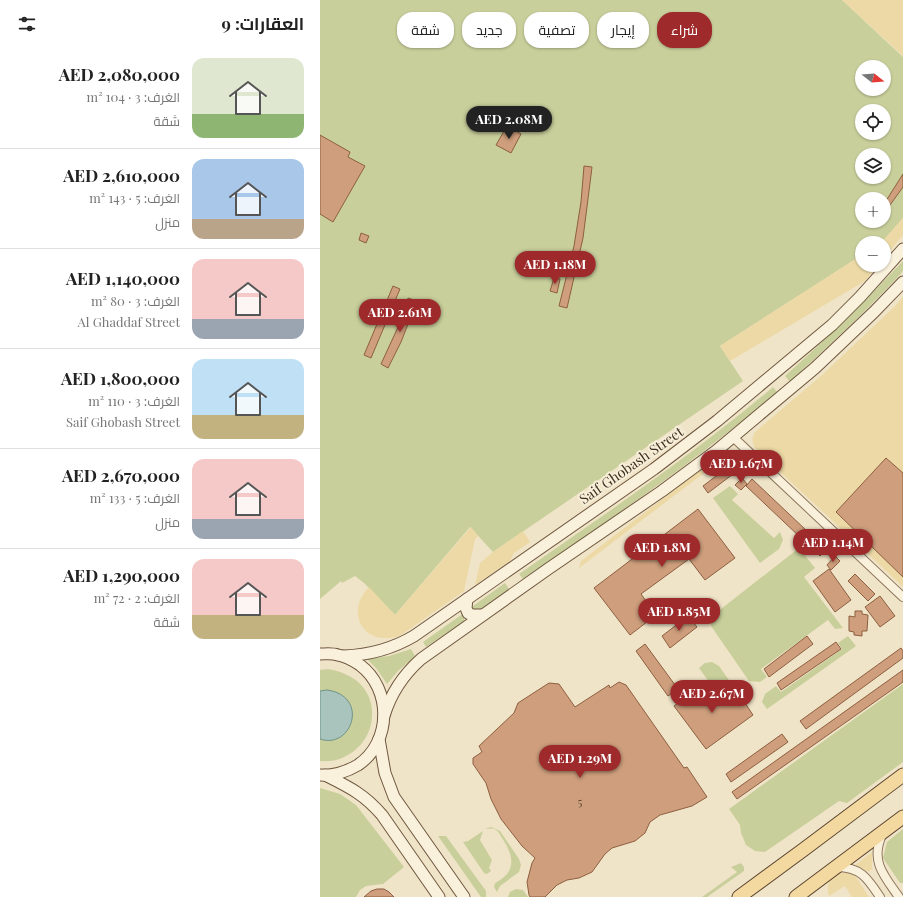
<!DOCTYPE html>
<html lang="ar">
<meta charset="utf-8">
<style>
:root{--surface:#fff;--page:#f2f2f2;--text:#222;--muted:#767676;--line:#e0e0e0;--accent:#9e2a2b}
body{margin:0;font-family:"Playfair Display",Cairo,serif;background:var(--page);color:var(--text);direction:rtl;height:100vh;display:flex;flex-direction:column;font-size:15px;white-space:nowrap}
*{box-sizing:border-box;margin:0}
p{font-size:13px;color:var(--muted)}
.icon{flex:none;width:22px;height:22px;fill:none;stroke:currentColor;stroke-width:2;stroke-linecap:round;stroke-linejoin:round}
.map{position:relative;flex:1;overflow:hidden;direction:ltr}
.details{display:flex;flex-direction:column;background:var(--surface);width:320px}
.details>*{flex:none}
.guide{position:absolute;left:12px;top:12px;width:380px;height:36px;direction:rtl;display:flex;gap:8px}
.needle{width:26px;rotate:107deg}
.buttons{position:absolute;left:535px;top:60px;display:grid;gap:8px}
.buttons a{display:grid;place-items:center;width:36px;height:36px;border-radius:50%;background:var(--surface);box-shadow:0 1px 3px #0004;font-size:20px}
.price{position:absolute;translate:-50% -34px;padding:0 9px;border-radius:14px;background:var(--accent);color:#fff;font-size:13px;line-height:26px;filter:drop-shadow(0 1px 2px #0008)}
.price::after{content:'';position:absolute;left:50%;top:24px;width:12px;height:9px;margin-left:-6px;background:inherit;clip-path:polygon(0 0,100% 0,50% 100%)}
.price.selected{background:#222;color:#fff}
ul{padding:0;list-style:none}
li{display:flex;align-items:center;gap:12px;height:100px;padding:0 16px}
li+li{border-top:1px solid var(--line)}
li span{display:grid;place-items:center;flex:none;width:112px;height:80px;border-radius:12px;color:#555}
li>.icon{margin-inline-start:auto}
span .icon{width:48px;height:48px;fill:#fffc;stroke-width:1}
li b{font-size:17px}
h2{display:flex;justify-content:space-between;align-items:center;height:48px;padding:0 16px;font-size:17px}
.pill{padding:0 14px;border-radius:16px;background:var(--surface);box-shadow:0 1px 3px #0004;font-size:14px;line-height:36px}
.pill.selected{background:var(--accent);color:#fff}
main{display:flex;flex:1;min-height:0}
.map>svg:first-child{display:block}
</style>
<main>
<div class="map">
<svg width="583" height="897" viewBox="0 0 583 897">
<rect width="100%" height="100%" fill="#f0e4c8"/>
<g fill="#c9cf9b" fill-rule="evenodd">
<path d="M 0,0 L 522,0 L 583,57 L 583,218 L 561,243 L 542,243 L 542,255 L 400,346 L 423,381 L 173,552 L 150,527 L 75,615 L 44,583 L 35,576 L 22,583 L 21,581 L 0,599 ZM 542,67 L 564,67 L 564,89 L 542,89 ZM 542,111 L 564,111 L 564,133 L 542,133 ZM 542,155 L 564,155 L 564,177 L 542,177 ZM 542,199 L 564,199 L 564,221 L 542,221 Z"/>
<path d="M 583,261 L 583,271 L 579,276 L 541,315 L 470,382 L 465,376 L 525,321 Z"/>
<path d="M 453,387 L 457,392 C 377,460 290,520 203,579 L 199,574 C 285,514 373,455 453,387 Z"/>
<path d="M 410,486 L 418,494 L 412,500 L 454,538 L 460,532 L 463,540 L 459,549 L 440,563 L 393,498 Z"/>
<path d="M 479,548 L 495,568 L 484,577 L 523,628 L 515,629 L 508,620 L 441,669 L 447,677 L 440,682 L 429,681 L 391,626 L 392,616 Z"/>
<path d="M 185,583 L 189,589 L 157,612 L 154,612 L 151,608 L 153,606 Z"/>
<path d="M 141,615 L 143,615 L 145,617 L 144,621 L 106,647 L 103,642 Z"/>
<path d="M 528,636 L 536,646 L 447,709 L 442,702 L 445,694 L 456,686 L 461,692 L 522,649 L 518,643 Z"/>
<path d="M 91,649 L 95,656 L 78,671 L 67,684 L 56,668 L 47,659 L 69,656 Z"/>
<path d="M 392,662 L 399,666 L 418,693 L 404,703 L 379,668 L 385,663 Z"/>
<path d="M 0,670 C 9,668 19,671 27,675 C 63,691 59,742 24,757 C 17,761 8,762 0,761 Z"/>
<path d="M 583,684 L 583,762 L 527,803 L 519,801 L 445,852 L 435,851 L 426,845 L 421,833 L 420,825 L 409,809 Z"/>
<path d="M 0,788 L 20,794 L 36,805 L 84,867 L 63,884 L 46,886 L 40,890 L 36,897 L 0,897 Z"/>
<path d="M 171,827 L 180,831 L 199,859 L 201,865 L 199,872 L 180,886 L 177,892 L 174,887 L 175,883 C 197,872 194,856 182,838 C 180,835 178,830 174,829 C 171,828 167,829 164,829 Z"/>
<path d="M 583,829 L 583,883 L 580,883 L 563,858 L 567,842 Z"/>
<path d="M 163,831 L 160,840 L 172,860 L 169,868 L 171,871 L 167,874 L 164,873 L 143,842 L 148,841 Z"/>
<path d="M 118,836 L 126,836 L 166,891 L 166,897 L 161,897 Z"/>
<path d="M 421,863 L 424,867 L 424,871 L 387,897 L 382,897 L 417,872 L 411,867 Z"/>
<path d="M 196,889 L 203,890 L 208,897 L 188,897 L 190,892 Z"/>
</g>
<g fill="#ecd9a5">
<path d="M 522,0 L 583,0 L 583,57 L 580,53 Z"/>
<path d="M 583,218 L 583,235 L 564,258 L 564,243 L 561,243 Z"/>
<path d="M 542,255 L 542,265 L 558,265 L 545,281 L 410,361 L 400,346 Z"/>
<path d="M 583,297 L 583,587 L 436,449 C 432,443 431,439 435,432 L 502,375 L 574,307 Z"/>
<path d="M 413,451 L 259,568 L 261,561 L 404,452 Z"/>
<path d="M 151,527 L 158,536 L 155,539 L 144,591 L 81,635 C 46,649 23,614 49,587 L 75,615 Z"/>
<path d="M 203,531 L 210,542 L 194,553 L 190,561 L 155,585 L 160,563 L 173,552 Z"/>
<path d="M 552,852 L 552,869 L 548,872 L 535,865 Z"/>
<path d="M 527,872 L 534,874 L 549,897 L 532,897 L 525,886 L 509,896 C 505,881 512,873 527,872 Z"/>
</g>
<path fill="#a9c4bc" stroke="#6f938a" d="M 7,690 C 50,696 32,750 0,739 L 0,691 Z"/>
<g fill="#cf9f7d" stroke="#8d5f41">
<path d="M 187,126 L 201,134 L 191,153 L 176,145 Z"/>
<path d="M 0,135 L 30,152 L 28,157 L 45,166 L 13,222 L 0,214 Z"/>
<path d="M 264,166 L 272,167 L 269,191 L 263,238 L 247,308 L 239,306 L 254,246 L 261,202 Z"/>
<path d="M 583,174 L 583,187 L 565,212 L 564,204 Z"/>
<path d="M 41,233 L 49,236 L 46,243 L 39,240 Z"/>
<path d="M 234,278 L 240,279 L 237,293 L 230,291 Z"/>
<path d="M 73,286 L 80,289 L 51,358 L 44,355 Z"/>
<path d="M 88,298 L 97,301 L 81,342 L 68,368 L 61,364 L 79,325 Z"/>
<path d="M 566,458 L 583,473 L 583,577 L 516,512 Z"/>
<path d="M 412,464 L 417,471 L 388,493 L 383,486 Z"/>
<path d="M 422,478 L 427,484 L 421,490 L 415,485 Z"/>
<path d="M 432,479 L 506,549 L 500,556 L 426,486 Z"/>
<path d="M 378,509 L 415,558 L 385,580 L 369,559 L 321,594 L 336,615 L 310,635 L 274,588 Z"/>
<path d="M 515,556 L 520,561 L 511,570 L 507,565 Z"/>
<path d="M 509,569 L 531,600 L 515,612 L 493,581 Z"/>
<path d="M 535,574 L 555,594 L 548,601 L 528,581 Z"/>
<path d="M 560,596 L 575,616 L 560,627 L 545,607 Z"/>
<path d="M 535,611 L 542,611 L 542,614 L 548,615 L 547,631 L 542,631 L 542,636 L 534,635 L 534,632 L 529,631 L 529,616 L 535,617 Z"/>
<path d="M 368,616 L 377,627 L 350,648 L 342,636 Z"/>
<path d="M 487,636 L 493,644 L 449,677 L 444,669 Z"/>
<path d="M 516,642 L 521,649 L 461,690 L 457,683 Z"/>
<path d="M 325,644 L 358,689 L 348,696 L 316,651 Z"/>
<path d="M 581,648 L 583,651 L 583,658 L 486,729 L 480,721 Z"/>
<path d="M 583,670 L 583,682 L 417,799 L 412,792 Z"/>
<path d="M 388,681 L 404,705 L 419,694 L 433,715 L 386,749 L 354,706 Z"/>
<path d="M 299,682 L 306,685 L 364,768 L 367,767 L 387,797 L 372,806 L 340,815 L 330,822 L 325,833 L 315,841 L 292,848 L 285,854 L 272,872 L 259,878 L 247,880 L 237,885 L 225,897 L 210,897 L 209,895 L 207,882 L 212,863 L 215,858 L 202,846 L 181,819 L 171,799 L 166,783 L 153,764 L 153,758 L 162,752 L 159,746 L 194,713 L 198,703 L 229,683 L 239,684 L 255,707 L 289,685 L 290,688 Z"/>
<path d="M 462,734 L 468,742 L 411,782 L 406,774 Z"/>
<path d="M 57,889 L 64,889 L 69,892 L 74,897 L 44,897 L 51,891 Z"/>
</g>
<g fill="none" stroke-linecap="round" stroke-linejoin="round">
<g stroke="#8d765c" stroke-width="10">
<g id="street">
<path d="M 413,437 L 583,597"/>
<path d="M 562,835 C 550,861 564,876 579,897"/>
<path d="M 517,867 C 541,867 548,879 560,897"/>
</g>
</g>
<g stroke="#6f573f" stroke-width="13">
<g id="secondary">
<path d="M 147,599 L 146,608 L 148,613 L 152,615 L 162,615"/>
<path d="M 0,654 C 6,654 12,653 18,655 C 26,656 34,661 40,665 C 72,689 72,742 38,765 C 26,772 13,776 0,775"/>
<path d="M 24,656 C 49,655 72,649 94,636 L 334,469 L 397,421 L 512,325 L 540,297 L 583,249"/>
<path d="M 64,716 C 71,693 83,675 101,659 L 228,569 L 342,491 L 396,451 L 495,368 L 554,312 L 583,282"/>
<path d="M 59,739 L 65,773 L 74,797 L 144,897"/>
<path d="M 5,775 C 29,787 44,794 62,815 L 119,897"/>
</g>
</g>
<g stroke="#5b4430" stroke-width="15">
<g id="primary">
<path d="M 419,897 L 483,850 L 583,775"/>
<path d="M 476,897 L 583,817"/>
</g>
</g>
<use href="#street" stroke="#faf1dc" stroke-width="8"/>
<use href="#secondary" stroke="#faf1dc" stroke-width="11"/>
<use href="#primary" stroke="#f3d9a0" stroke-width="13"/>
</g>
<g text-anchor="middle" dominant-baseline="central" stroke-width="4" stroke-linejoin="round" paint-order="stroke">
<g font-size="12" fill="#624a37">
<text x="260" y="801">5</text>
</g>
<g font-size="14" fill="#3d2e20" stroke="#f7eed8">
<text transform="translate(311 465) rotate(-35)">Saif Ghobash Street</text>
</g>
</g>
</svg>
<div class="buttons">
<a><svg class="needle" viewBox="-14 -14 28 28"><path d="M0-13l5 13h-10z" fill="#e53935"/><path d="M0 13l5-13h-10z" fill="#767676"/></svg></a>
<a><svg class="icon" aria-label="locate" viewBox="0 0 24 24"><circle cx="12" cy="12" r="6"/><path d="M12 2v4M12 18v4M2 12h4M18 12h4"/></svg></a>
<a><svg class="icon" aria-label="layers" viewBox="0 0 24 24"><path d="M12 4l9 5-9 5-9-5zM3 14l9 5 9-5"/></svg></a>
<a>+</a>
<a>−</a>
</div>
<b class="price selected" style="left:189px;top:140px">AED 2.08M</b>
<b class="price" style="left:235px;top:285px">AED 1.18M</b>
<b class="price" style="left:80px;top:333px">AED 2.61M</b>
<b class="price" style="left:421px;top:484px">AED 1.67M</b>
<b class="price" style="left:513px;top:563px">AED 1.14M</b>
<b class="price" style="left:342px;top:568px">AED 1.8M</b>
<b class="price" style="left:359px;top:632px">AED 1.85M</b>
<b class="price" style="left:392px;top:714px">AED 2.67M</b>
<b class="price" style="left:260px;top:779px">AED 1.29M</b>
<div class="guide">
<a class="pill selected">شراء</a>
<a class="pill">إيجار</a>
<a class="pill">تصفية</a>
<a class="pill">جديد</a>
<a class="pill">شقة</a>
</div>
</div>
<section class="details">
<h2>العقارات: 9<svg class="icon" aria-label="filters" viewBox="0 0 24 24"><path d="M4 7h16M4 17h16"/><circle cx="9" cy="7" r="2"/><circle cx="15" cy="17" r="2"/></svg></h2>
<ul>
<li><span style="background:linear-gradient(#dfe7d0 70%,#8fb573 0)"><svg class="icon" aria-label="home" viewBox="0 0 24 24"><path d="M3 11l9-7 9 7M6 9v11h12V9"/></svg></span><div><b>AED 2,080,000</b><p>الغرف: 3 · 104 m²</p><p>شقة</p></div></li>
<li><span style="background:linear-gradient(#a9c7e8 75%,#b9a48a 0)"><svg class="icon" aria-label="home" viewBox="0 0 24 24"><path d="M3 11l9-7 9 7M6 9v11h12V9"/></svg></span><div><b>AED 2,610,000</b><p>الغرف: 5 · 143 m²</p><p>منزل</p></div></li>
<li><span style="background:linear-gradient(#f6c9c9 75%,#9aa5b1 0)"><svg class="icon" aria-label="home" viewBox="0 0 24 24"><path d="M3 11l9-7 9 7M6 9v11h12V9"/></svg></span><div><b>AED 1,140,000</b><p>الغرف: 3 · 80 m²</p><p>Al Ghaddaf Street</p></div></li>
<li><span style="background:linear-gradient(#bfe0f5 70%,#c2b280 0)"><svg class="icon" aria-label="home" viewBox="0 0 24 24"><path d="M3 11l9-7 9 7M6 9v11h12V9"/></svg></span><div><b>AED 1,800,000</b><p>الغرف: 3 · 110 m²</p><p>Saif Ghobash Street</p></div></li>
<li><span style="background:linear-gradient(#f6c9c9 75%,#9aa5b1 0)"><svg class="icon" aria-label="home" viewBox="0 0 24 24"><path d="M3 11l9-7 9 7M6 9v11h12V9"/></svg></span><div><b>AED 2,670,000</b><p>الغرف: 5 · 133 m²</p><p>منزل</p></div></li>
<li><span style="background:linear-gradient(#f6c9c9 70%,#c2b280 0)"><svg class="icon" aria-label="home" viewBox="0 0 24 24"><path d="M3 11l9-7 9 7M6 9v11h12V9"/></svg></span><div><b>AED 1,290,000</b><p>الغرف: 2 · 72 m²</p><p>شقة</p></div></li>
</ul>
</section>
</main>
